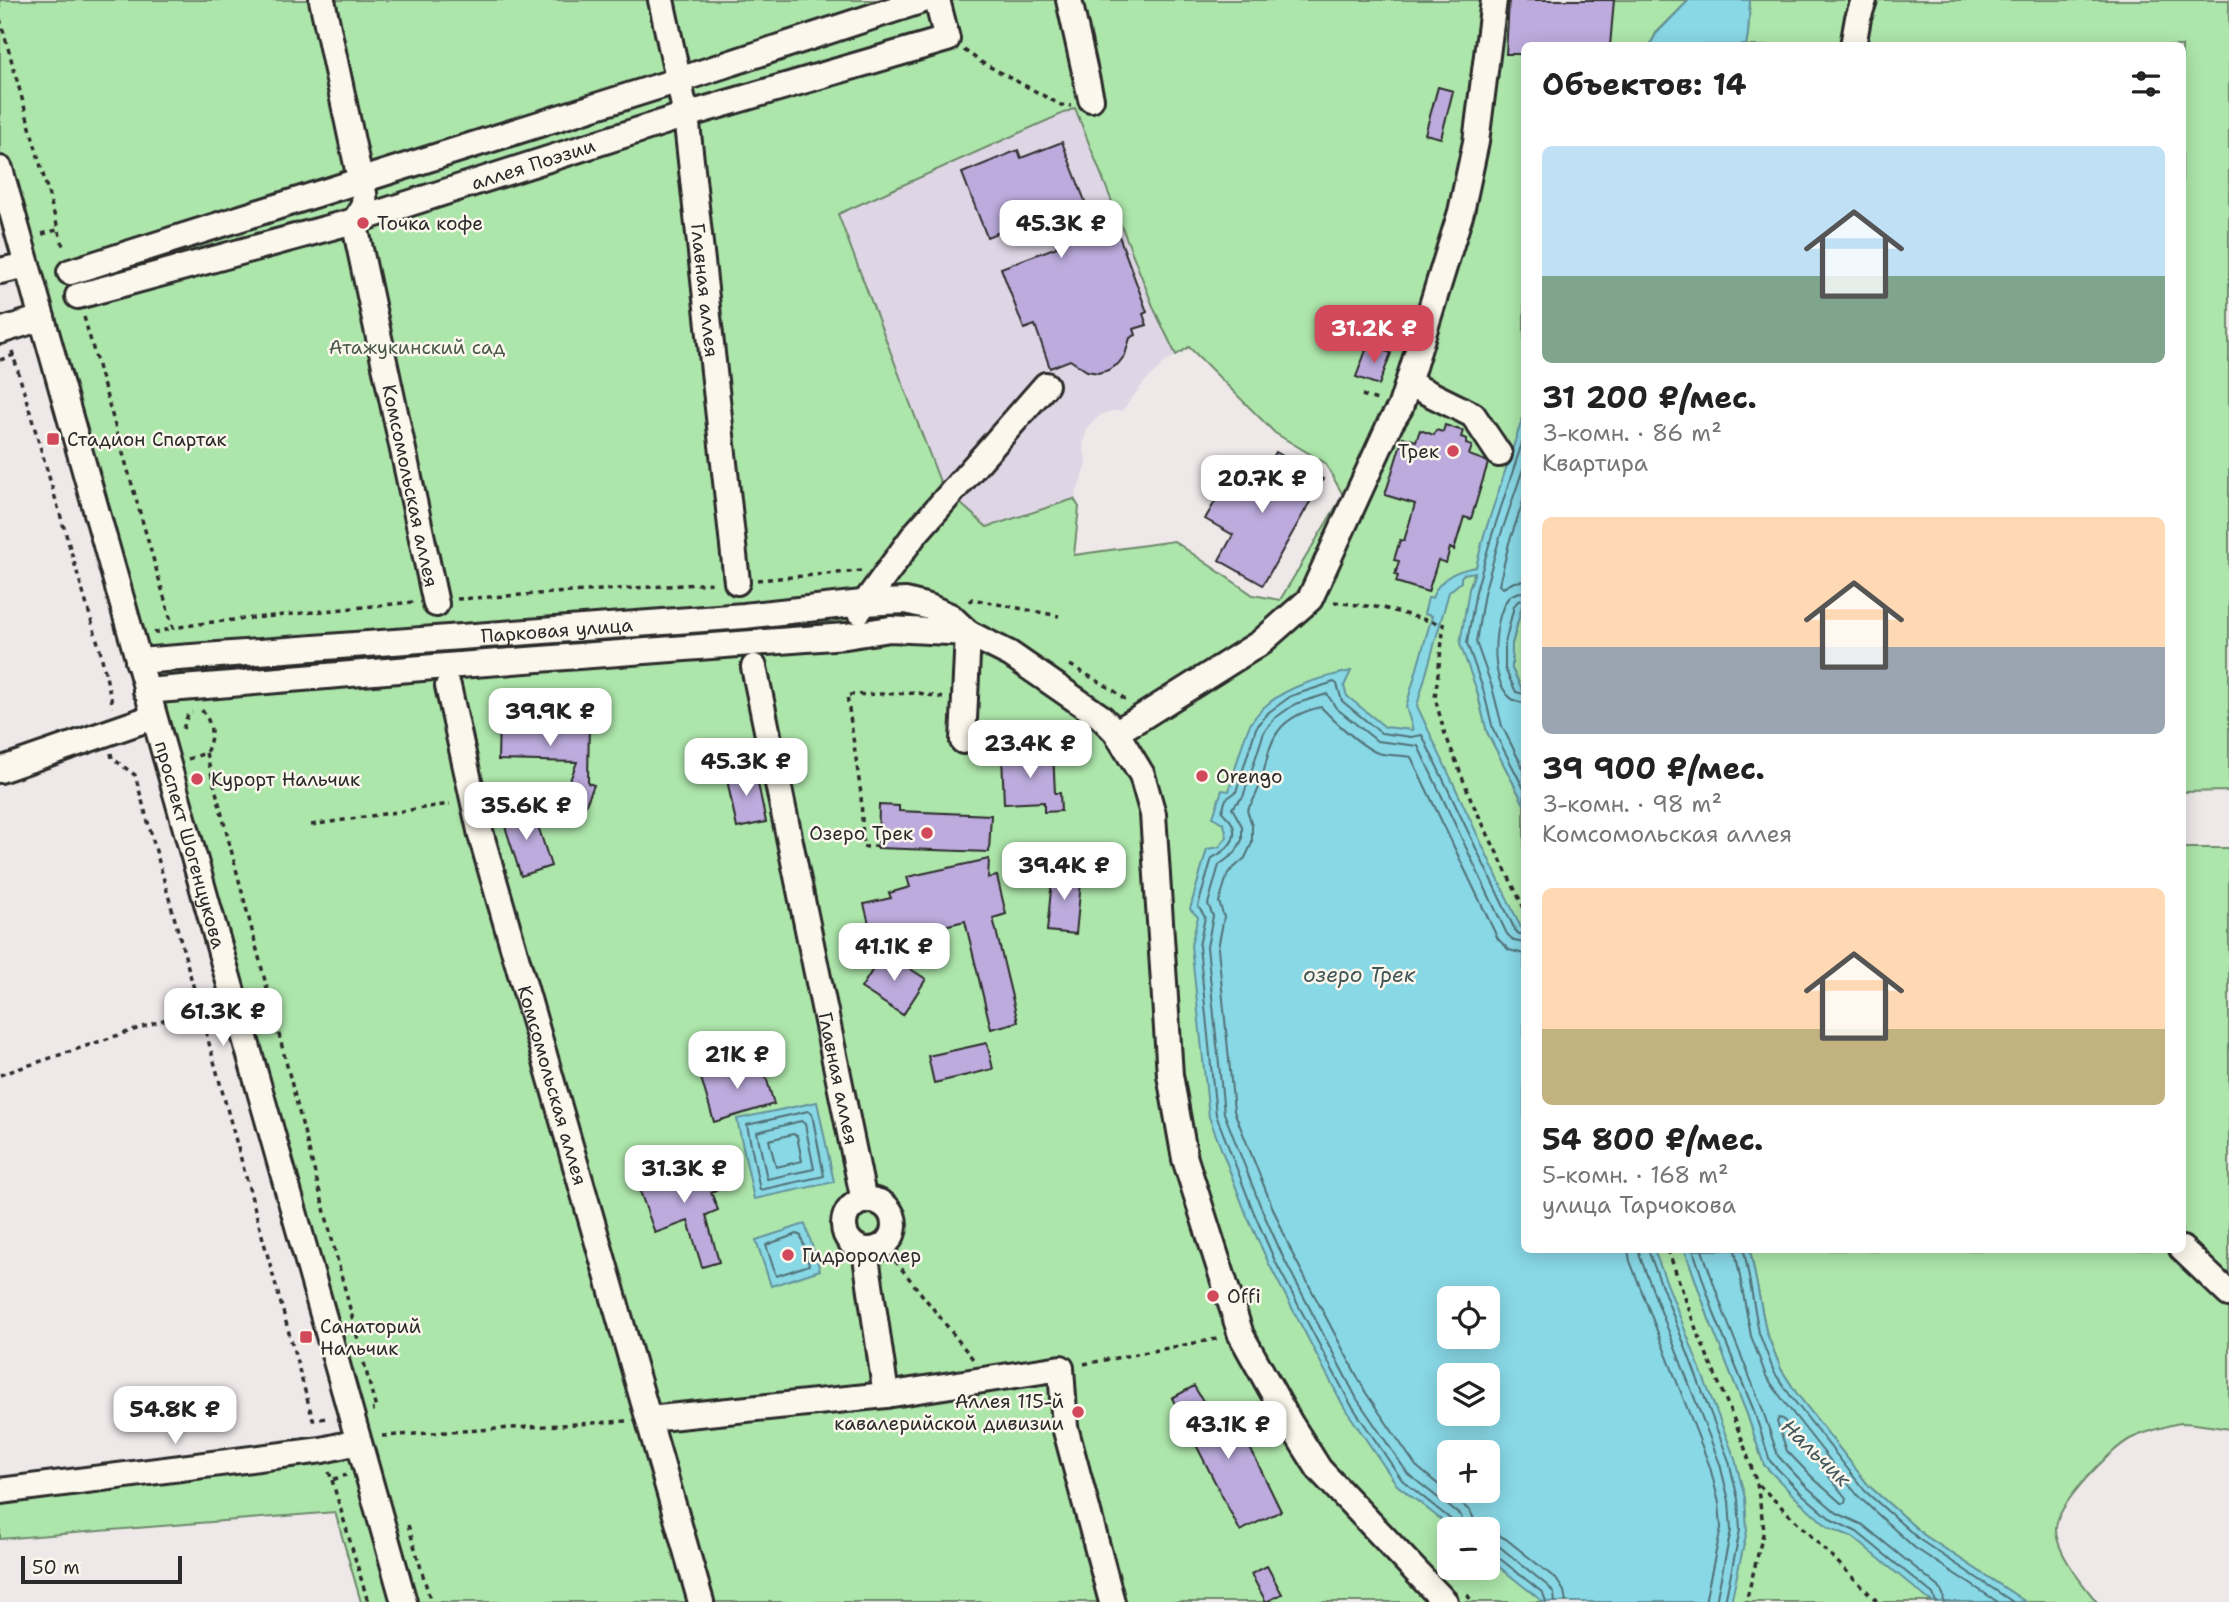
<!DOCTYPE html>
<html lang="ru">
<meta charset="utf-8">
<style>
:root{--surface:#fff;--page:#f2f2f2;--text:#222;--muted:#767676;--accent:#d1495b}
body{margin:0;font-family:"Shantell Sans",sans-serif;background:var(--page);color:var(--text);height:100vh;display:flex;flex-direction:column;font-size:26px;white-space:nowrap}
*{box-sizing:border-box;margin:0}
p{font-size:23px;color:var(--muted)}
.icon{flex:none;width:38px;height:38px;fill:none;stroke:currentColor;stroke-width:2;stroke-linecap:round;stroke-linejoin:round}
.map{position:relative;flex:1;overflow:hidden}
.drawer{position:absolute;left:1521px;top:42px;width:665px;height:1211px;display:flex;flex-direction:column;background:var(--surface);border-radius:10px;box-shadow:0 4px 18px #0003}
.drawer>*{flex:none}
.tools{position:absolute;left:1437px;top:1286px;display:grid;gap:14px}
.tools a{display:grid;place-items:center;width:63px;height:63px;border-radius:10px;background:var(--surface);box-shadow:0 4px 18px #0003;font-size:35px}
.scale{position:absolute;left:21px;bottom:18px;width:161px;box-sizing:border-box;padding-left:7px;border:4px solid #2b2b2b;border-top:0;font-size:19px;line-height:24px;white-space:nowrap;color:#2b2b2b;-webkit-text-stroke:5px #fbf7ec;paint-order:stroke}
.price{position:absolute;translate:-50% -60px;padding:0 16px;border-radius:14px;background:#fff;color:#222;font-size:23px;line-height:46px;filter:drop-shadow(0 2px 4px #0008)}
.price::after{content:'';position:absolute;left:50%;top:42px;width:21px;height:16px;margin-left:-10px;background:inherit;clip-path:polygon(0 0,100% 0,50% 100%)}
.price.selected{background:var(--accent);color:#fff}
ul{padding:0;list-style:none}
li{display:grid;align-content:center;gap:14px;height:371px;padding:0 21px}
li span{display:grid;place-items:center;height:217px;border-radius:10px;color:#555}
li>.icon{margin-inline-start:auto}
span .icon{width:126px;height:126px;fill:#fffc;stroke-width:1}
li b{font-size:30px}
h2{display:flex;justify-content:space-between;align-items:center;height:84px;padding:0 21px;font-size:30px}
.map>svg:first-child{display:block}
</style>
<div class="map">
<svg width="2229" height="1602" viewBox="0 0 2229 1602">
<rect width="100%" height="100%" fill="#eee8e9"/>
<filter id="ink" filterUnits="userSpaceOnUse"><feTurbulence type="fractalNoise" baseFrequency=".0143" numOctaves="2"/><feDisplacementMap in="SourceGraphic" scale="14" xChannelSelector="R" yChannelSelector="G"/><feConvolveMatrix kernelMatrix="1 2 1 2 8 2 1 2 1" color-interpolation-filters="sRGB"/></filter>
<g filter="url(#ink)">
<path fill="#dfd6e5" d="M 1075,108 L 1155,311 L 1176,355 L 1164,363 L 1143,384 L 1122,411 L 1111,411 L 1100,415 L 1088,427 L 1083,443 L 1087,466 L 1074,499 L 987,527 L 942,487 L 838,214 L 959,161 Z"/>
<g fill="#ade6ab" stroke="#6c886b" stroke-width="2" fill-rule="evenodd">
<path d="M 0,0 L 1689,0 L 1656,33 L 1650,45 L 1524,46 L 1524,414 L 1469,589 L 1477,691 L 1487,732 L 1524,804 L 1524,1250 L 1685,1250 L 1709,1319 L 1747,1414 L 1764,1465 L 1828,1527 L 1853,1537 L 1934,1602 L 361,1602 L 335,1512 L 0,1539 L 0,1491 L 358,1442 L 0,169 ZM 1075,108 L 1155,311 L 1176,355 L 1189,347 L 1275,433 L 1325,463 L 1343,495 L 1280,600 L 1253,595 L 1174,541 L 1074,555 L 1079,507 L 1074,499 L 987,527 L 942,487 L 838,214 ZM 1449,1298 L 1488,1298 L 1488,1337 L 1449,1337 ZM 1449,1376 L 1488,1376 L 1488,1414 L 1449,1414 ZM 1449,1452 L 1488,1452 L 1488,1491 L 1449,1491 ZM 1449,1530 L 1488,1530 L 1488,1568 L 1449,1568 Z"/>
<path d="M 1750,0 L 2229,0 L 2229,791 L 2182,792 L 2182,46 L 1746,46 L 1748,34 Z"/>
<path d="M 1524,598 L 1524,693 L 1512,669 L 1512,644 Z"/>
<path d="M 2182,848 L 2229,848 L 2229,1429 C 2214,1427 2196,1423 2181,1423 C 2171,1424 2140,1434 2130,1439 C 2110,1450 2057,1504 2056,1528 C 2055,1551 2083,1585 2097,1602 L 2026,1602 L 1924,1535 L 1869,1486 L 1797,1394 L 1781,1369 L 1766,1331 L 1750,1250 L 2182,1250 Z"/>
</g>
<g fill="#89d8e6" stroke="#63939b" stroke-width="2" fill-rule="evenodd">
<path d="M 1689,0 L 1750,0 L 1748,34 L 1746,45 L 1650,45 L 1656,34 Z"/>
<path d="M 1524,414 L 1524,598 L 1512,644 L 1512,669 L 1524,693 L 1524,804 L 1487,732 L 1477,691 L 1460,644 L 1469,589 L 1475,572 L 1464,574 L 1461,577 L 1461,582 L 1449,592 L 1417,706 L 1524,934 L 1524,1250 L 1654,1250 L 1735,1459 L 1745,1498 L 1747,1531 L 1731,1602 L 1543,1602 L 1488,1558 L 1488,1530 L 1453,1529 L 1397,1485 L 1344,1407 L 1269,1264 L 1247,1216 L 1209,1117 L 1191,945 L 1198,917 L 1190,909 L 1207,849 L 1219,847 L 1227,837 L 1224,824 L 1213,817 L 1222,790 L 1229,791 C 1235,772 1242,738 1251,723 C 1272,689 1315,679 1351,671 L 1344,686 L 1347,696 L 1385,727 L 1413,730 L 1406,707 L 1432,616 L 1424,614 L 1428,598 L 1432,598 C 1439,578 1456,570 1476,567 L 1484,535 ZM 1449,1298 L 1488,1298 L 1488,1337 L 1449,1337 ZM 1449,1376 L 1488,1376 L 1488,1414 L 1449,1414 ZM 1449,1452 L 1488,1452 L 1488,1491 L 1449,1491 Z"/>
<path d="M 817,1102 L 834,1182 L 754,1199 L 737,1119 Z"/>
<path d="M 805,1224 L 820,1270 L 771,1286 L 756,1240 Z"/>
<path d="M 1685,1250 L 1750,1250 L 1766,1331 L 1781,1369 L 1797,1394 L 1869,1486 L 1924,1535 L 2026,1602 L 1934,1602 L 1929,1600 L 1853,1537 L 1828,1527 L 1796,1498 L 1764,1465 L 1747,1414 L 1709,1319 Z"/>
</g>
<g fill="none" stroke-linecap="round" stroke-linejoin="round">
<g stroke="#517076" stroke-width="2">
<path d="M 1524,437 L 1491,538 L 1476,591 L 1467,643 L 1483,689 L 1493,729 L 1524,789"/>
<path d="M 1524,466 L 1499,540 L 1484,593 L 1476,642 L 1492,687 L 1502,726 L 1524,770"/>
<path d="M 1524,499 L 1509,543 L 1499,585 L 1503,588 L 1514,582 L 1524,581"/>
<path d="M 1524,592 C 1518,592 1514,593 1509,597 C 1491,618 1486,701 1524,703"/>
<path d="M 1524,600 L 1518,601 L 1514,606 L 1505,643 L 1505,669 L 1516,692 L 1524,694"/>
<path d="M 808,1111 L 812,1114 L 824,1176 L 760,1190 L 747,1125 Z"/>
<path d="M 801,1121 L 805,1124 L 814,1169 L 767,1179 L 757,1132 Z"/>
<path d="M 793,1134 L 797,1136 L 802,1161 L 776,1167 L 769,1140 Z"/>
<path d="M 797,1234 L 801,1236 L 809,1265 L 776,1276 L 766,1245 Z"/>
<path d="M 1628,1250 L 1630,1261 L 1710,1467 L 1719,1503 L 1721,1528 L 1705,1602"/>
<path d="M 1639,1250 L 1640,1257 L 1720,1464 L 1729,1501 L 1731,1530 L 1716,1602"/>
<path d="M 1648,1250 L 1729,1461 L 1738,1499 L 1740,1530 L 1725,1602"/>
<path d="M 1693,1250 L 1715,1316 L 1754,1411 L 1770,1461 L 1801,1493 L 1832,1520 L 1857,1532 L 1933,1594 L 1936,1602"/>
<path d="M 1702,1250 L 1724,1313 L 1762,1408 L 1778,1456 L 1807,1487 L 1837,1513 L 1863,1525 L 1939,1587 L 1943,1594 L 1944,1602"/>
<path d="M 1735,1250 L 1751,1336 L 1766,1376 L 1785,1403 L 1859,1497 L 1915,1548 L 1998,1602"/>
<path d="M 1744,1250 L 1759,1333 L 1774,1372 L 1792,1398 L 1865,1491 L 1920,1540 L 2013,1602"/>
<path d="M 1779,1418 L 1783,1419 L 1846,1498 L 1845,1503 L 1841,1503 L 1814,1479 L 1787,1451 L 1777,1422 Z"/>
<path d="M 1457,1530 L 1454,1522 L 1402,1480 L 1350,1403 L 1275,1261 L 1254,1213 L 1216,1115 L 1199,946 L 1205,917 L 1198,906 L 1212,858 C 1226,851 1242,838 1230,820 C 1227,817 1224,814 1222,811 L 1226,799 L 1236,792 L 1256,728 L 1269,712 L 1291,696 L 1334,682 L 1337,684 L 1342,701 L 1381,733 L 1411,737 L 1422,735 L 1515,930 L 1519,934 L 1524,934"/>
<path d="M 1465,1530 L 1461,1516 L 1408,1474 L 1357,1399 L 1283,1257 L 1262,1210 L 1224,1113 L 1207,947 L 1213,916 L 1208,904 L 1219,865 L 1235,853 L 1242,840 L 1242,826 L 1232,808 L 1243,797 L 1264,732 L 1275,718 L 1295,704 L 1327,694 L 1336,708 L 1377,741 L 1418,746 L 1507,934 L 1514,941 L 1524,943"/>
<path d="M 1476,1530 L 1475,1521 L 1470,1511 L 1416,1466 L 1366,1393 L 1292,1253 L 1272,1206 L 1234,1111 L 1218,948 L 1224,917 L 1219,902 L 1228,873 L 1245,858 L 1252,843 L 1252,825 L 1247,810 C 1278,768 1252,723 1321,707 C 1332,719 1363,748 1378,753 C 1389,756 1401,755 1411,757 L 1498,939 L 1509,950 L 1524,954"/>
<path d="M 1488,1533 L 1496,1534 L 1506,1539 L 1556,1579 L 1564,1591 L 1566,1602"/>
<path d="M 1488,1544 L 1500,1547 L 1549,1587 L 1554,1594 L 1555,1602"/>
<path d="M 1488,1553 L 1494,1554 L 1543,1593 L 1546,1602"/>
</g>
</g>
<g fill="#bcabdc" stroke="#2b2b2b" stroke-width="2">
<path d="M 1509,0 L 1614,0 L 1610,46 L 1524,46 L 1524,54 L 1506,54 Z"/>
<path d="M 1438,87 L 1453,91 L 1441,138 L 1425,134 Z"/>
<path d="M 1062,142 L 1097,232 L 1115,225 L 1147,312 L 1143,314 L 1147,325 L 1134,329 L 1136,335 L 1130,338 L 1125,355 L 1118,364 L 1109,370 L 1098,373 L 1087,371 L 1070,360 L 1050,368 L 1035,325 L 1024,329 L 1001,268 L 1057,247 L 1044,214 L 987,237 L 962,173 L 1018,150 L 1021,158 Z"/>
<path d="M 1368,345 L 1391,353 L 1379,385 L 1356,377 Z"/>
<path d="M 1445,425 L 1463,431 L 1461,437 L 1467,439 L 1466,444 L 1472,446 L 1469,455 L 1486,461 L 1488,463 L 1471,519 L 1464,517 L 1454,550 L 1450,548 L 1446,563 L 1438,560 L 1428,592 L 1396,582 L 1398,576 L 1395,575 L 1399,561 L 1394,560 L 1400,540 L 1404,541 L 1415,504 L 1385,495 L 1403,437 L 1416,441 L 1420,430 L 1434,435 L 1436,430 L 1443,432 Z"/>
<path d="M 1276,452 L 1323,479 L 1263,585 L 1219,560 L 1233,535 L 1205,519 L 1234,469 L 1258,483 Z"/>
<path d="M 499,716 L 589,718 L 588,783 L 594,785 L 584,809 L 562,801 L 577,762 L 498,760 Z"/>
<path d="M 1053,753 L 1055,793 L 1060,793 L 1061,811 L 1044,812 L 1044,802 L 1004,804 L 1002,755 Z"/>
<path d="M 755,769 L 766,822 L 737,828 L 726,775 Z"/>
<path d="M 879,805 L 899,806 L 899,811 L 991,815 L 989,852 L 878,848 Z"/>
<path d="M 532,807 L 551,866 L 521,876 L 502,817 Z"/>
<path d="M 989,859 L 988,878 L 997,876 L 1006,914 L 993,918 L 1018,1022 L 991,1029 L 965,921 L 874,943 L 864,904 L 891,898 L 889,893 L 910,887 L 907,877 Z"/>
<path d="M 1053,869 L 1082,872 L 1076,934 L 1047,931 Z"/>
<path d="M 884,952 L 926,979 L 903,1015 L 861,988 Z"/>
<path d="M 987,1043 L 993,1069 L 934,1083 L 928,1056 Z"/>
<path d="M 761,1060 L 774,1104 L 714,1122 L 701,1078 Z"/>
<path d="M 705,1159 L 716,1190 L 711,1192 L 718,1210 L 706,1215 L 719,1262 L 702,1267 L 688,1221 L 655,1233 L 637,1183 Z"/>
<path d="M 1194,1386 L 1217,1424 L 1234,1415 L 1281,1511 L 1240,1531 L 1172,1398 Z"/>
<path d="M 1267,1566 L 1282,1594 L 1266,1602 L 1251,1574 Z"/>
</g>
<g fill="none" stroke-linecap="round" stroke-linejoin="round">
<g stroke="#2b2b2b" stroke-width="30">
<g id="minor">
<path id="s1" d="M 322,0 L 360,179 C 367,197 366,206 354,221 L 436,604"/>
<path id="s2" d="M 661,0 L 686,115 L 737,582"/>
<path d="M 1069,0 L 1091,99"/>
<path d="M 1853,46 L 1858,18 L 1864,0"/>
<path id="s3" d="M 0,169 L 404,1602"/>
<path d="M 0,271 L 27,265"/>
<path d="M 70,272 L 679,80 L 923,0"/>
<path id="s4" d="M 78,296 L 354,221 L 686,115 L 947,39 L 937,0"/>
<path d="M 0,331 L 42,318"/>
<path d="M 1408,383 L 1473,415 L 1499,454"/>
<path d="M 859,611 L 915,534 L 1046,385"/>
<path id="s5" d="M 138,661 L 744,616 L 862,603 L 906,601 L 929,607 L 950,616 L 968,633 L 1010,654 L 1101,717 L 1116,732 L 1142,775 L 1153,814 L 1170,1075 L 1185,1159 L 1241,1335 L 1290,1423 L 1319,1469 L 1445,1602"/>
<path id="s6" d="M 754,667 L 864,1201"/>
<path id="s7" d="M 448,686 L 481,835 L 701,1602"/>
<path d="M 146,691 L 446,666 L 846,636 L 890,629 L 968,633"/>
<path d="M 1116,732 L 1142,717 L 1260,643 L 1310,599 L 1390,424 L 1400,408 L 1408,383 L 1461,212 L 1476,142 L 1494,0"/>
<path d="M 963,741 L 968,633"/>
<path d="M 0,770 L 153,717"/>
<circle cx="869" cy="1225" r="25"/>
<path d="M 2182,1249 L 2229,1294"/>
<path d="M 865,1250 L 886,1395"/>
<path d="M 649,1419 L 886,1395 L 1061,1368 L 1065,1427 L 1112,1602"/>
<path d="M 0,1491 L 322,1450 L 358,1442"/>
</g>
</g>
<g stroke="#2b2b2b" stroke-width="3.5" stroke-dasharray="5 5" stroke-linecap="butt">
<path d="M 0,19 L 64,250"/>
<path d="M 964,50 L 981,62 L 1061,105 L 1071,106"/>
<path d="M 42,234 L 57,230"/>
<path d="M 84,317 L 173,628 L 213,622 L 414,602"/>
<path d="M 12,351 L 100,650 L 113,707"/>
<path d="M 0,360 L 14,355"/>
<path d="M 1362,395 L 1380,401"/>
<path d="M 757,580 L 861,571"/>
<path d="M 457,599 L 715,583"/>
<path d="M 969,602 L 972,599 L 1059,616"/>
<path d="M 1334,602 L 1383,608 L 1444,625 L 1435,698 L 1444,731 L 1472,802 L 1524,908"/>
<path d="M 154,633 L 173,628"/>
<path d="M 1070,665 L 1113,690 L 1126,700"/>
<path d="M 183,729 L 188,714 L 192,712"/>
<path d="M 111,753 L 112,758 L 135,775 L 313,1420 L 327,1418"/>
<path d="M 206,753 L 376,1409 L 372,1410"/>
<path d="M 188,759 L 206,753 C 214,734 213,724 200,708"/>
<path d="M 311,825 L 450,804"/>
<path d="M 878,846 L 863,847 L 861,794 L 847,695 L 919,693 L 943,698"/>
<path d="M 0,1075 L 199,1008"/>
<path d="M 1668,1250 L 1696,1329 L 1740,1434 L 1757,1484 L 1764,1530 L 1746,1602"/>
<path d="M 889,1253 L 973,1359"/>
<path d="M 1084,1364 L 1221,1338"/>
<path d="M 382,1436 L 626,1421"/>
<path d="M 329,1472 L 332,1480 L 346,1475"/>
<path d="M 332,1480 L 368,1602"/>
<path d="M 1759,1485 L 1878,1602"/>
<path d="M 408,1525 L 431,1602"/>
<path d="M 1467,1595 L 1473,1602"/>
</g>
<use href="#minor" stroke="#fbf7ec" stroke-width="24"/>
</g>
</g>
<g fill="#d1495b" stroke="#fbf7ec" stroke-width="2.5">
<circle cx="363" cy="223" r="7"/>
<rect x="46" y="432" width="14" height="14" rx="3.5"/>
<circle cx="1453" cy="451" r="7"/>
<circle cx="1202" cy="776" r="7"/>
<circle cx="197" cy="779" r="7"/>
<circle cx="927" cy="833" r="7"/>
<circle cx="788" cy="1255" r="7"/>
<circle cx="1213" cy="1296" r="7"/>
<rect x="299" y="1330" width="14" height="14" rx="3.5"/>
<circle cx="1078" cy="1412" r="7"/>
</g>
<g text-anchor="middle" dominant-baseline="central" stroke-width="5" stroke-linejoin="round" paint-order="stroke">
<g font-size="19" fill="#2b2b2b" stroke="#fbf7ec">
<text stroke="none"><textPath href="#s4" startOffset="474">аллея Поэзии</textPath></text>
<text stroke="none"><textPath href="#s2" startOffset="294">Главная аллея</textPath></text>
<text stroke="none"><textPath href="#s1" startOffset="499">Комсомольская аллея</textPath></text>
<text stroke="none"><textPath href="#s5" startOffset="420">Парковая улица</textPath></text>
<text stroke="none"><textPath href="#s3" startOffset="702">проспект Шогенцукова</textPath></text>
<text stroke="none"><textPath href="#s6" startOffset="420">Главная аллея</textPath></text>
<text stroke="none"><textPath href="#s7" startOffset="413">Комсомольская аллея</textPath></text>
</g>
<g font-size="19" fill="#2b2b2b" stroke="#fbf7ec" text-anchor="start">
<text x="377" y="223">Точка кофе</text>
<text x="67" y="439">Стадион Спартак</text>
<text x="1439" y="451" text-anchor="end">Трек</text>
<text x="1216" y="776">Orengo</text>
<text x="211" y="779">Курорт Нальчик</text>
<text x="913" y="833" text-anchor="end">Озеро Трек</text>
<text x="802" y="1255">Гидророллер</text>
<text x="1227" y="1296">Offi</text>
<text x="320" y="1326">Санаторий<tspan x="320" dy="22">Нальчик</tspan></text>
<text x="1064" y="1401" text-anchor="end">Аллея 115-й<tspan x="1064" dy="22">кавалерийской дивизии</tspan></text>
</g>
<g font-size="19" fill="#4c5a4b" stroke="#fbf7ec">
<text x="417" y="347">Атажукинский сад</text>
</g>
<g font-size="21" font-style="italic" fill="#42565a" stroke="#fbf7ec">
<text x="1359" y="975">озеро Трек</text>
<text transform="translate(1816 1453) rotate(44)">Нальчик</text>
</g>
</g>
</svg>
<div class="tools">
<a><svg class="icon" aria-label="locate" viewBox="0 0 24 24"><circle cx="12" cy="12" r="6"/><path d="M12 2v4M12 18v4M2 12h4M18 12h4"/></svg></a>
<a><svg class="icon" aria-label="layers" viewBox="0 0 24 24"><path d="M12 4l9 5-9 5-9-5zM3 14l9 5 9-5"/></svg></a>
<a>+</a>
<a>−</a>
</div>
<div class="scale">50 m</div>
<b class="price" style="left:1061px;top:260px">45.3K ₽</b>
<b class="price selected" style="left:1374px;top:365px">31.2K ₽</b>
<b class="price" style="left:1262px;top:515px">20.7K ₽</b>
<b class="price" style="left:550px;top:748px">39.9K ₽</b>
<b class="price" style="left:1030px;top:780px">23.4K ₽</b>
<b class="price" style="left:746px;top:798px">45.3K ₽</b>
<b class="price" style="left:526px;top:842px">35.6K ₽</b>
<b class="price" style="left:1064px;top:902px">39.4K ₽</b>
<b class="price" style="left:894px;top:983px">41.1K ₽</b>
<b class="price" style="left:223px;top:1048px">61.3K ₽</b>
<b class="price" style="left:737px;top:1091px">21K ₽</b>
<b class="price" style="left:684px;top:1205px">31.3K ₽</b>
<b class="price" style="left:175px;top:1446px">54.8K ₽</b>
<b class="price" style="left:1228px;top:1461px">43.1K ₽</b>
<section class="drawer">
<h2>Объектов: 14<svg class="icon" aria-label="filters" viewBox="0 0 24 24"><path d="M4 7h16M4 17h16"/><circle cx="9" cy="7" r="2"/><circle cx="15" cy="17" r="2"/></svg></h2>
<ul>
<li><span style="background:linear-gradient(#bfe0f5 60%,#7fa58c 0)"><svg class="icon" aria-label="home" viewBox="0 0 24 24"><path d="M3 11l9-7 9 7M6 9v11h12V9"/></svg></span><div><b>31 200 ₽/мес.</b><p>3-комн. · 86 m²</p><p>Квартира</p></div></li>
<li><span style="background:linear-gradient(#ffd9b3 60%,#9aa5b1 0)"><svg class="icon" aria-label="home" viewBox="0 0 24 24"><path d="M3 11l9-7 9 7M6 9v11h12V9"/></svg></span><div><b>39 900 ₽/мес.</b><p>3-комн. · 98 m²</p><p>Комсомольская аллея</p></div></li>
<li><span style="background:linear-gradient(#ffd9b3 65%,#c2b280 0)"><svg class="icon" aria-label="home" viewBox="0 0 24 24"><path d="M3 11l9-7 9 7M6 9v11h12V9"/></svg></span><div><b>54 800 ₽/мес.</b><p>5-комн. · 168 m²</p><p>улица Тарчокова</p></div></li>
</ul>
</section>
</div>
